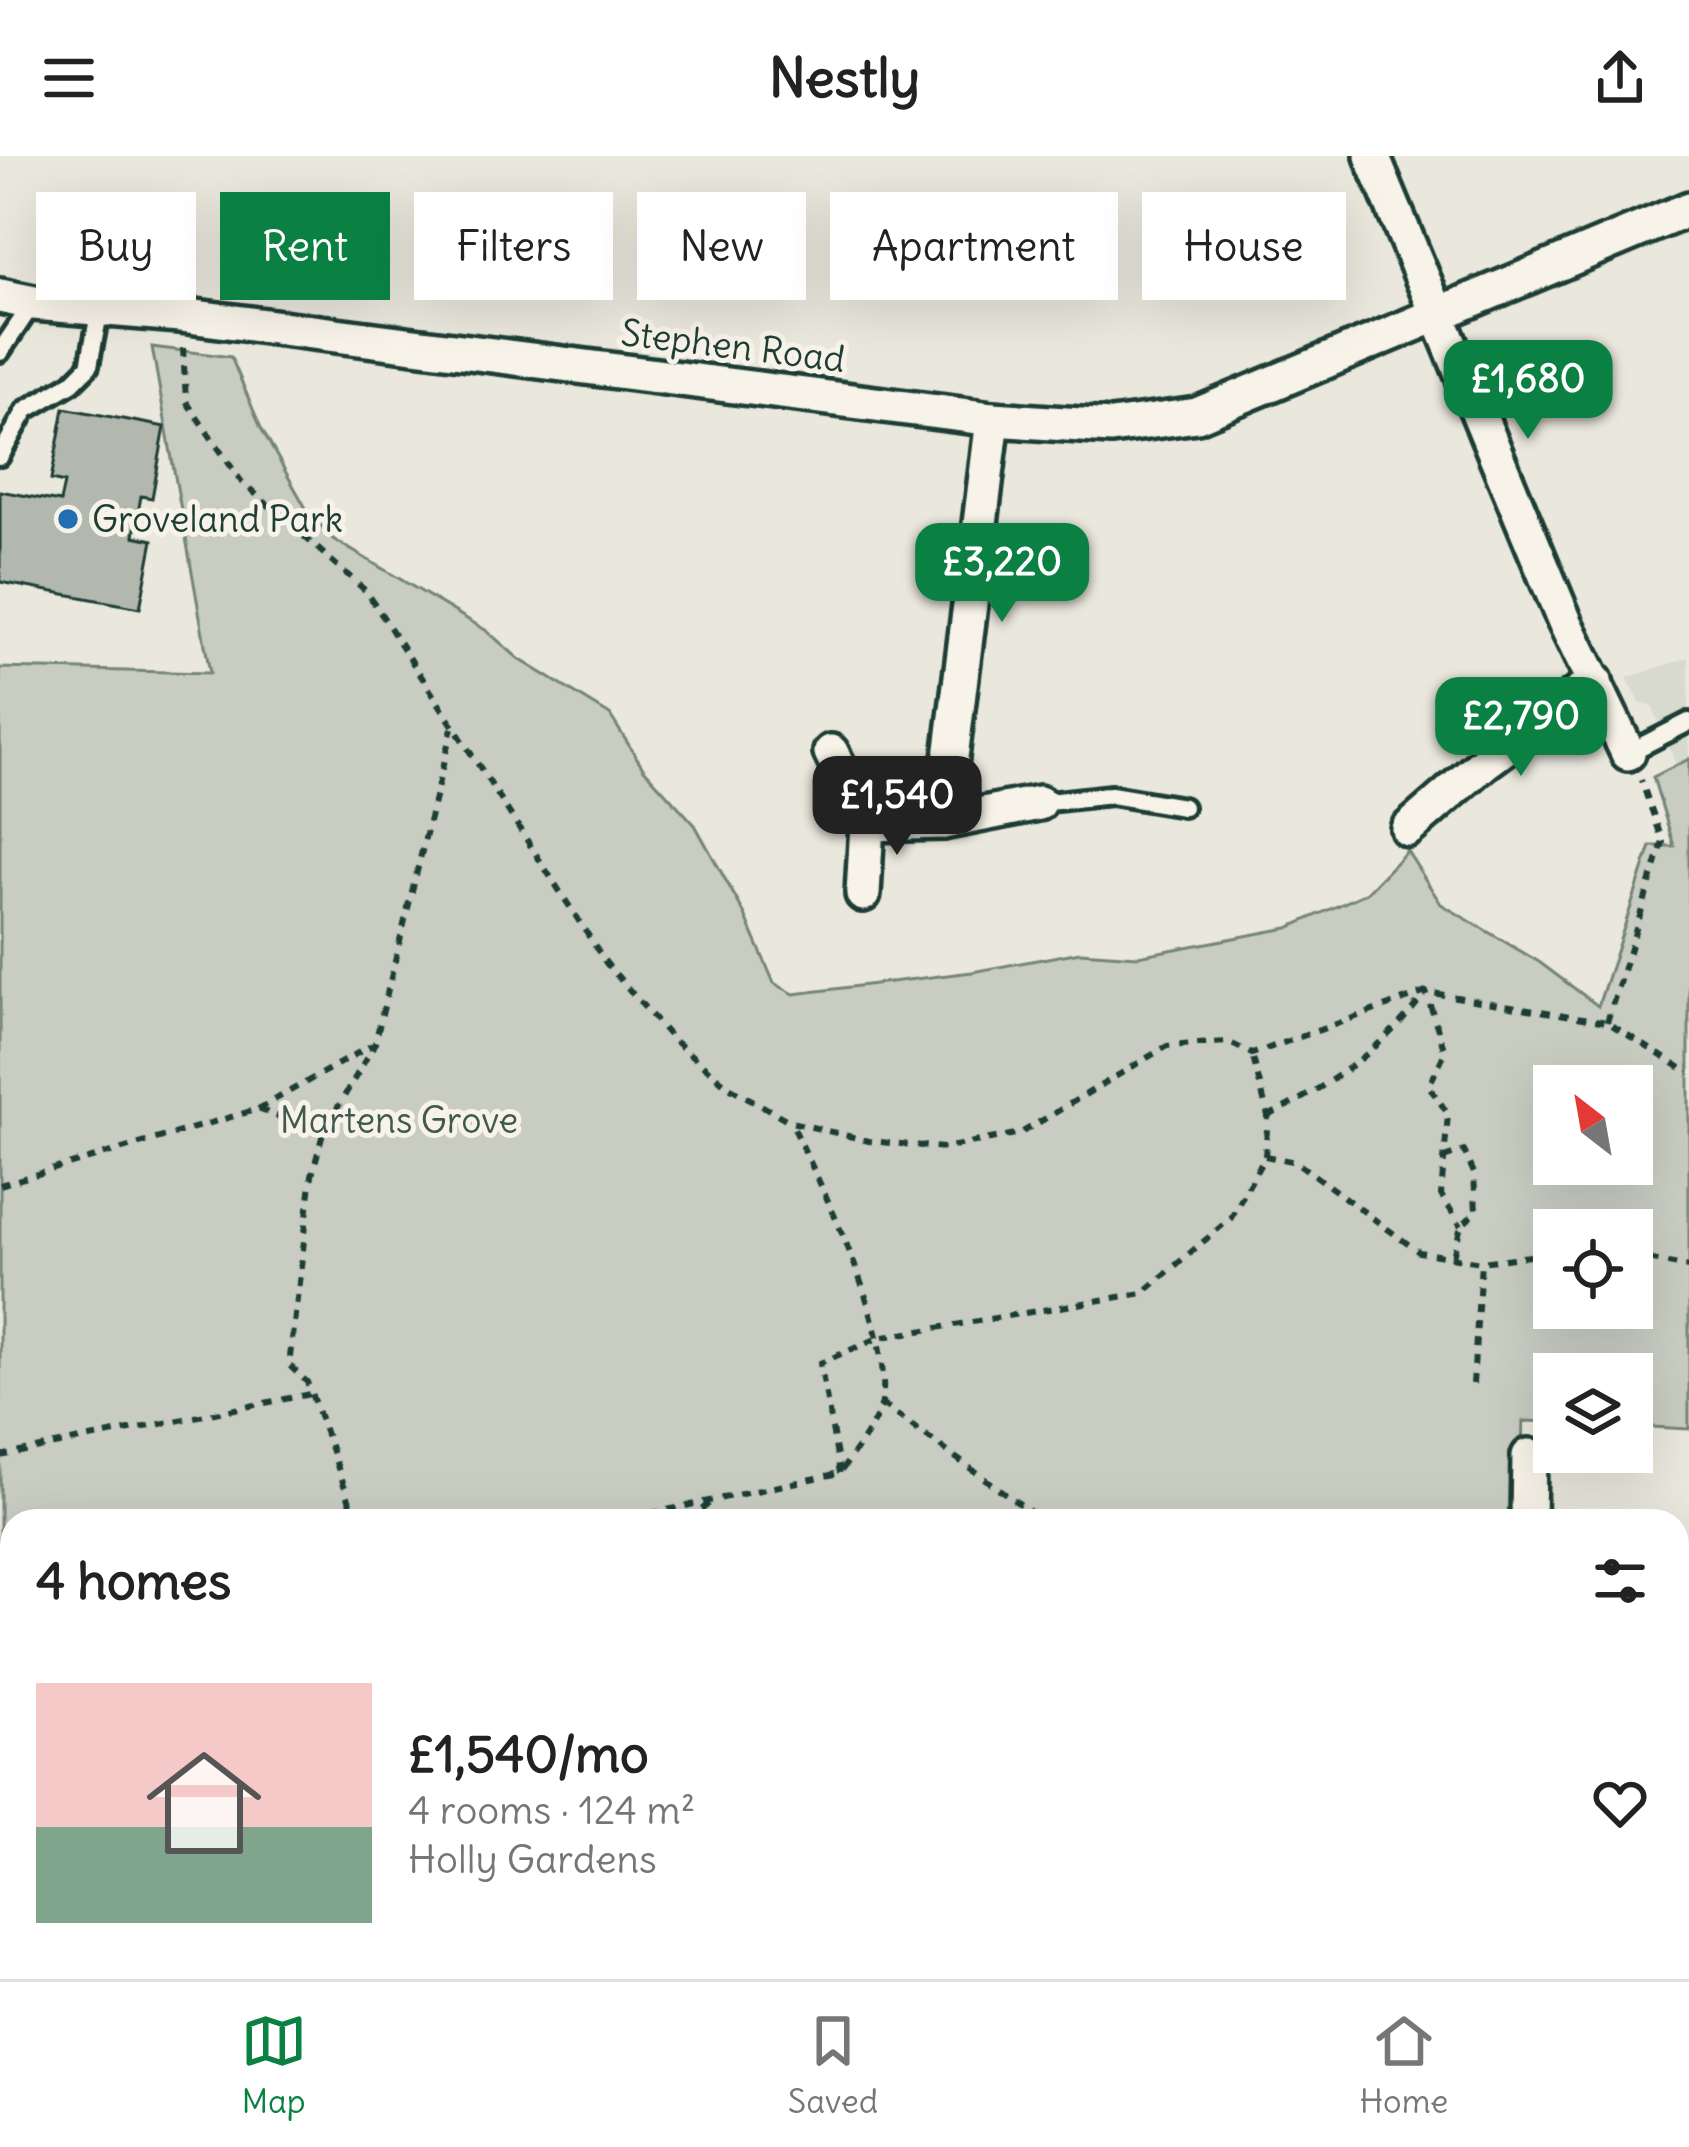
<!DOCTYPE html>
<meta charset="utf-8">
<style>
:root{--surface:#fff;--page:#f6f6f6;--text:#222;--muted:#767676;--line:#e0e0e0;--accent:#0b8043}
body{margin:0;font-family:Delius,sans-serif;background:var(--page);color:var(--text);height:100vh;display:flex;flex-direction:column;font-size:45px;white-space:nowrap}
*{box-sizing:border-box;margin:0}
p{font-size:39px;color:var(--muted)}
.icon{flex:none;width:66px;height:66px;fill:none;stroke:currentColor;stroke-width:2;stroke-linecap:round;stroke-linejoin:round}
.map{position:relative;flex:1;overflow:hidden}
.side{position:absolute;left:0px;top:1353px;width:1689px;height:471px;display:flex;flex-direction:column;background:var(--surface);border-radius:36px 36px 0 0;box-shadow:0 12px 48px #0002}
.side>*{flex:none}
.guide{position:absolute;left:36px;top:36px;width:1617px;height:108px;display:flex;gap:24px}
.needle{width:78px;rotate:329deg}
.buttons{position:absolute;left:1533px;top:909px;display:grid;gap:24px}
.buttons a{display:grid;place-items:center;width:120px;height:120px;border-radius:0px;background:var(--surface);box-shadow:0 12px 48px #0002;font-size:60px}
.price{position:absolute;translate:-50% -102px;padding:0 27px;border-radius:24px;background:var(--accent);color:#fff;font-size:39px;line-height:78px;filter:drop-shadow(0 3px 6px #0008)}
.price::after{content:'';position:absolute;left:50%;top:72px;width:36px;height:27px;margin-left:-18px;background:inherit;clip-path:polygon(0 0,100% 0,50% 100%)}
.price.on{background:#222;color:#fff}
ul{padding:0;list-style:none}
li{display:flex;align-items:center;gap:36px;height:300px;padding:0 36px}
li+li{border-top:3px solid var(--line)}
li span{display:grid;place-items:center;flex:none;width:336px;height:240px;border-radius:0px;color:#555}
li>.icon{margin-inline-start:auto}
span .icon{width:144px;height:144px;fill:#fffc;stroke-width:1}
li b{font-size:51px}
h2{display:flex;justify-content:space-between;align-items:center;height:144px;padding:0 36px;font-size:51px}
.tag{padding:0 42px;border-radius:0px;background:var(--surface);box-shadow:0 12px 48px #0002;font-size:42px;line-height:108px}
.tag.on{background:var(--accent);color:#fff}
header{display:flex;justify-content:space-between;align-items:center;height:156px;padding:0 36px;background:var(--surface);font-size:54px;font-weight:700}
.dock{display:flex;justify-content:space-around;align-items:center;height:168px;border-top:3px solid var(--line);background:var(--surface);font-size:33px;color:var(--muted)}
.dock a{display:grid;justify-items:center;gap:6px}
.dock .on{color:var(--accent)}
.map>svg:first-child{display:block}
</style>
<header><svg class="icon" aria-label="menu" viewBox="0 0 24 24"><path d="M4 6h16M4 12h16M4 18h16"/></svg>Nestly<svg class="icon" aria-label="share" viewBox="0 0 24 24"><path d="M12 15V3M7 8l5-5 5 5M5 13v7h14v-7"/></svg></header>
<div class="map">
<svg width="1689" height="1823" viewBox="0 0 1689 1823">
<rect width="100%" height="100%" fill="#eae8dd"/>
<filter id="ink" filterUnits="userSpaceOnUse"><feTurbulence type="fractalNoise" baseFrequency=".00833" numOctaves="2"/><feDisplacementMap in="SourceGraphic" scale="24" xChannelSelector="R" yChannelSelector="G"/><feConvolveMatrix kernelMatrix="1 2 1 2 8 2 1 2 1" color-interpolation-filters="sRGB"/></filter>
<g filter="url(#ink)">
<path fill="#d9dacf" d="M 1689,501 L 1689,892 L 1675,690 L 1653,621 L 1676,609 L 1652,550 L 1641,548 L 1627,522 Z"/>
<path fill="#c8ccc1" stroke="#74847a" stroke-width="3" fill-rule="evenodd" d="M 152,191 L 231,201 L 261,272 L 307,354 L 333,383 L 487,475 L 519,503 L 610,559 L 644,613 L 695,669 L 744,757 L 774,827 L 794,838 L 972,816 L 1080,796 L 1138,800 L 1288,772 L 1366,737 L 1407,695 L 1441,748 L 1539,806 L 1598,850 L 1651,690 L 1674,690 L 1653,621 L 1689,603 L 1689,1273 L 1632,1270 L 1632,1218 L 1554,1218 L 1554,1266 L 1523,1265 L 1520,1365 L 12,1365 L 12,1812 L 218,1812 L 222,1823 L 0,1823 L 0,512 L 210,517 ZM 1554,930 L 1632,930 L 1632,1008 L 1554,1008 ZM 1554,1074 L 1632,1074 L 1632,1152 L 1554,1152 Z"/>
<path fill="#b2b8ae" stroke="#1f3d34" stroke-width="3" d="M 64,252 L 165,271 L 152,342 L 141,340 L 134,380 L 153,384 L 140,452 L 0,426 L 0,335 L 60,346 L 64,327 L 51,324 Z"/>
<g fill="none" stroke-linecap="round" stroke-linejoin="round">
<g stroke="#1f3d34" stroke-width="26">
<g id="lane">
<path d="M 0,196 L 33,147"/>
<path d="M 0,300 L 26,254 L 72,227 L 89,210 L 100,152"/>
<path d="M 1628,597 L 1689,566"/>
<path d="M 1039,647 L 1111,639 L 1183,651"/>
<path d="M 1343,1818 L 1377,1812"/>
</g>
</g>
<g stroke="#1f3d34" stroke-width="42">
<g id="street">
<path d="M 1372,0 L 1565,466 L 1628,597"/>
<path d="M 0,140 L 34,147 L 180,159 L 993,263 L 1111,271 L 1197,259 L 1689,53"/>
<path d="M 831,596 L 867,668 L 943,666 L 1039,647"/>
<path d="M 943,666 L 993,263"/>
<path d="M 1408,673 L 1484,607 L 1595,525"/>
<path d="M 863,738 L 867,668"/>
<path d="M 1528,1365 L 1529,1300"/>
<path d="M 1677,1507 L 1689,1509"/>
<path d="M 1054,1812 L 1062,1823"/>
<path d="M 1486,1812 L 1487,1823"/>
<path d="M 974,1823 L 990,1812"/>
</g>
</g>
<g stroke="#1f3d34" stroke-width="6" stroke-dasharray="9 9" stroke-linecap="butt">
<path d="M 183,192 L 186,245 L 241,325 L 367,436 L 606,807 L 672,883 L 729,931 L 791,966 L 869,985 L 944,992 L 1021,977 L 1167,890 L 1228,886 L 1252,898 L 1426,836 L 1607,866 L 1689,917"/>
<path d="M 1607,866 L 1663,686 L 1641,624"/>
<path d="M 258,953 L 372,889"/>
<path d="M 1268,960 C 1330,930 1385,891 1426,836 L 1445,896 L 1429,930 L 1448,958 L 1441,1039 L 1461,1070"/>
<path d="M 1265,1000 L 1296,1006 L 1419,1096 L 1481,1106 L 1554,1097"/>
<path d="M 1444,1002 L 1464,995 L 1474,1017 L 1476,1056 L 1461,1070 L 1452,1104"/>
<path d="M 0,1029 L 258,953 L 323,977"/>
<path d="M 1632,1100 L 1689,1111"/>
<path d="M 1473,1228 L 1481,1106"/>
<path d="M 882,1248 L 1043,1365"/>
<path d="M 0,1300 L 310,1238"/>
<path d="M 840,1317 L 820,1207 L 878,1182 L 1143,1137 L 1231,1062 L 1265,1000 L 1268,960 L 1252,898"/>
<path d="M 357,1365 L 307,1226 L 289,1209 L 312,1019 L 323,977 L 375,887 L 452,572"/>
<path d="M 615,1365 L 840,1317 C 851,1300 879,1264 882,1246 C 893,1172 823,1034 791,966"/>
<path d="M 688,1365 L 712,1345"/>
<path d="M 0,1504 L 12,1501"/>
<path d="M 627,1812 L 629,1823"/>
</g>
<use href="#lane" stroke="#f7f3e8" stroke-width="16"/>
<use href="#street" stroke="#f7f3e8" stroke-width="33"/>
</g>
</g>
<circle fill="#1f6fb2" stroke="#f7f3e8" stroke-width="4.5" cx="68" cy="363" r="12"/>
<g text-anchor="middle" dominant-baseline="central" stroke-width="10" stroke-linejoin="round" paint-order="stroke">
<g font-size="36" fill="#1f3d34" stroke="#f7f3e8">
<text transform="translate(733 190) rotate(7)">Stephen Road</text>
</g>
<g font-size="36" fill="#1f3d34" stroke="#f7f3e8" text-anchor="start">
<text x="92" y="363">Groveland Park</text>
</g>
<g font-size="36" fill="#415a50" stroke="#f7f3e8">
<text x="399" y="964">Martens Grove</text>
</g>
</g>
</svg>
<div class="buttons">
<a><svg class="needle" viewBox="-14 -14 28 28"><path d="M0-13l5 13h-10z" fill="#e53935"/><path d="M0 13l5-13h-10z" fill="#767676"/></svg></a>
<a><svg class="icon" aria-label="locate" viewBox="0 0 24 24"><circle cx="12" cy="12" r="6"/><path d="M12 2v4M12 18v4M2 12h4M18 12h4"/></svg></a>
<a><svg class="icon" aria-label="layers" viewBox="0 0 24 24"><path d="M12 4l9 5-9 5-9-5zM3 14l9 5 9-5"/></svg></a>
</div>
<b class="price" style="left:1528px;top:286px">£1,680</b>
<b class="price" style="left:1002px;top:469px">£3,220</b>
<b class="price" style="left:1521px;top:623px">£2,790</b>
<b class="price on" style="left:897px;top:702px">£1,540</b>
<div class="guide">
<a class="tag">Buy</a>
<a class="tag on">Rent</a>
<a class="tag">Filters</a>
<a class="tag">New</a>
<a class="tag">Apartment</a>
<a class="tag">House</a>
</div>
<section class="side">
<h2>4 homes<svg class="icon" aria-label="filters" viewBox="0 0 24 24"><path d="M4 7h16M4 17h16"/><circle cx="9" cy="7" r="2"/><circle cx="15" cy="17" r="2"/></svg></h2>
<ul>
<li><span style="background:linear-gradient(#f6c9c9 60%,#7fa58c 0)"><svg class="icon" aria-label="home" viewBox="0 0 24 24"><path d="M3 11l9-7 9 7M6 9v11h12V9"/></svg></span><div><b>£1,540/mo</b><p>4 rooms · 124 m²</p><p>Holly Gardens</p></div><svg class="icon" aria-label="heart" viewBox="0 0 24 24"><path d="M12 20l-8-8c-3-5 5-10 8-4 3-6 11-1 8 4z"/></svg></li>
</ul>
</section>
</div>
<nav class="dock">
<a class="on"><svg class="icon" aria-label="map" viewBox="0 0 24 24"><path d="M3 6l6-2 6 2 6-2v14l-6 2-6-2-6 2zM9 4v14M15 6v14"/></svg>Map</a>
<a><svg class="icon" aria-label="saved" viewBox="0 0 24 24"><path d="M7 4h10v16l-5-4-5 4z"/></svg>Saved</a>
<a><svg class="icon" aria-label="home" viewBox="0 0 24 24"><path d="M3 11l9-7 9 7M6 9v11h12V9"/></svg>Home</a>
</nav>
